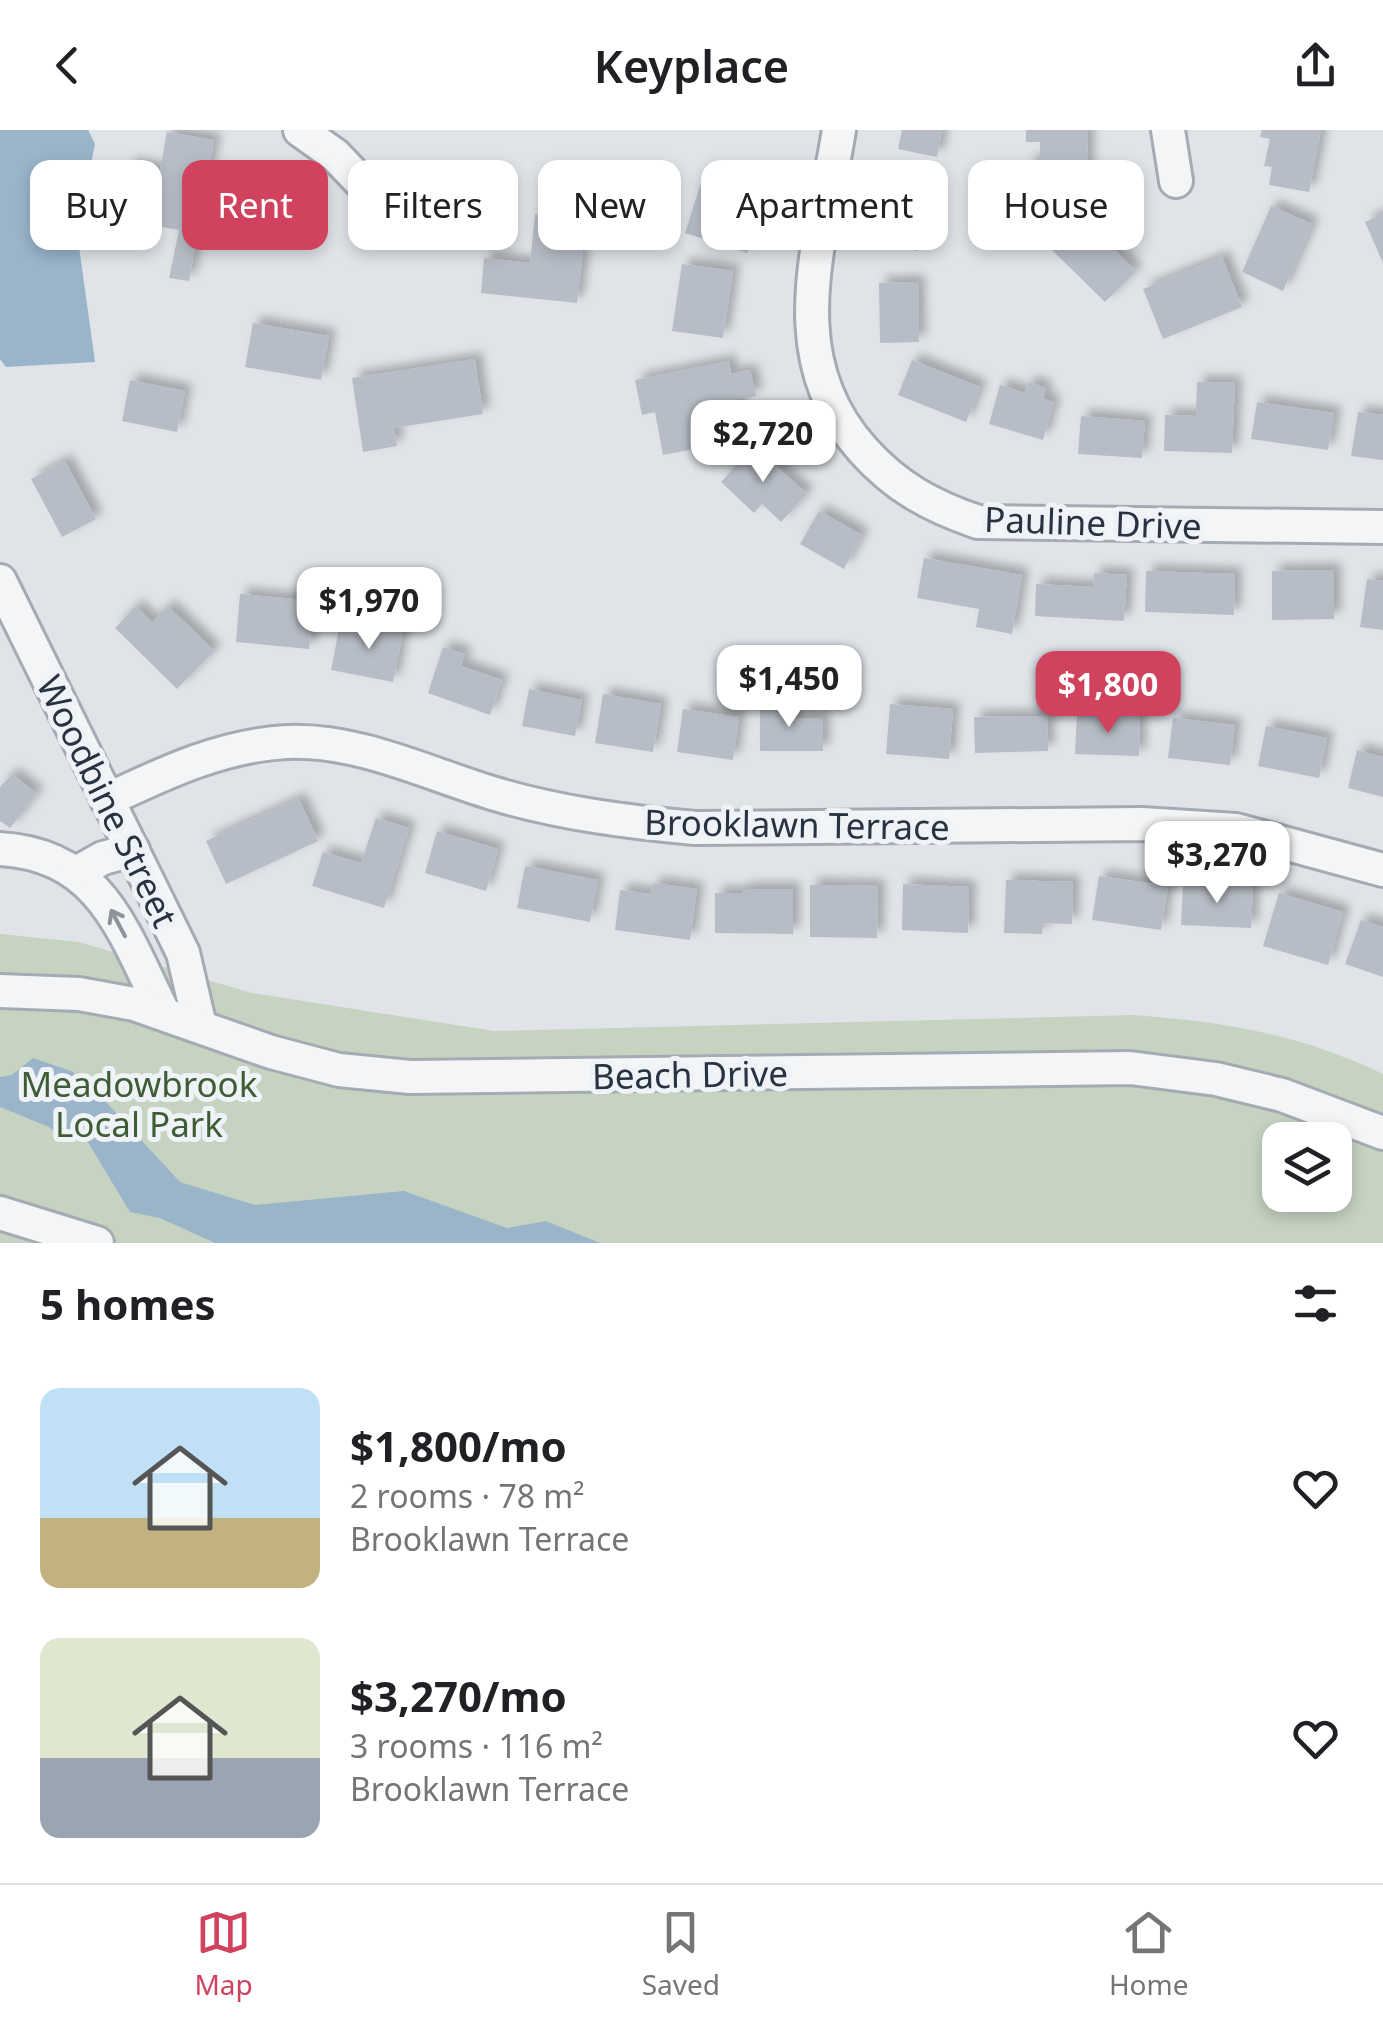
<!DOCTYPE html>
<meta charset="utf-8">
<style>
:root{--surface:#fff;--page:#f6f6f6;--text:#202124;--muted:#757577;--line:#e0e0e0;--accent:#d1425f}
body{margin:0;font-family:"Noto Sans",sans-serif;background:var(--page);color:var(--text);height:100vh;display:flex;flex-direction:column;font-size:38px;white-space:nowrap}
*{box-sizing:border-box;margin:0}
p{font-size:32px;color:var(--muted)}
.icon{flex:none;width:55px;height:55px;fill:none;stroke:currentColor;stroke-width:2;stroke-linecap:round;stroke-linejoin:round}
.map{position:relative;height:1113px;overflow:hidden}
.side{display:flex;flex-direction:column;background:var(--surface);flex:1}
.side>*{flex:none}
.top-card{position:absolute;left:30px;top:30px;width:1325px;height:90px;display:flex;gap:20px}
.tools{position:absolute;left:1262px;top:992px;display:grid;gap:20px}
.tools a{display:grid;place-items:center;width:90px;height:90px;border-radius:20px;background:var(--surface);box-shadow:0 5px 15px #0003;font-size:50px}
.price{position:absolute;translate:-50% -85px;padding:0 22px;border-radius:20px;background:#fff;color:#222;font-size:32px;line-height:65px;filter:drop-shadow(0 2px 5px #0008)}
.price::after{content:'';position:absolute;left:50%;top:60px;width:30px;height:22px;margin-left:-15px;background:inherit;clip-path:polygon(0 0,100% 0,50% 100%)}
.price.on{background:var(--accent);color:#fff}
ul{padding:0;list-style:none}
li{display:flex;align-items:center;gap:30px;height:250px;padding:0 40px}
li span{display:grid;place-items:center;flex:none;width:280px;height:200px;border-radius:20px;color:#555}
li>.icon{margin-inline-start:auto}
span .icon{width:120px;height:120px;fill:#fffc;stroke-width:1}
li b{font-size:42px}
h2{display:flex;justify-content:space-between;align-items:center;height:120px;padding:0 40px;font-size:42px}
.pill{padding:0 35px;border-radius:20px;background:var(--surface);box-shadow:0 5px 15px #0003;font-size:35px;line-height:90px}
.pill.on{background:var(--accent);color:#fff}
header{display:flex;justify-content:space-between;align-items:center;height:130px;padding:0 40px;background:var(--surface);font-size:45px;font-weight:600}
.tabs{display:flex;justify-content:space-around;align-items:center;height:140px;border-top:2px solid var(--line);background:var(--surface);font-size:28px;color:var(--muted)}
.tabs a{display:grid;justify-items:center;gap:5px}
.tabs .on{color:var(--accent)}
.map>svg:first-child{display:block}
</style>
<header><svg class="icon" aria-label="back" viewBox="0 0 24 24"><path d="M15 5l-7 7 7 7"/></svg>Keyplace<svg class="icon" aria-label="share" viewBox="0 0 24 24"><path d="M12 15V3M7 8l5-5 5 5M5 13v7h14v-7"/></svg></header>
<div class="map">
<svg width="1383" height="1113" viewBox="0 0 1383 1113">
<defs>
<filter id="shadow"><feDropShadow dx="7" dy="-7" stdDeviation="5" flood-color="#0004"/></filter>
</defs>
<rect width="100%" height="100%" fill="#e0e4e9"/>
<path fill="#c6d3c1" fill-rule="evenodd" d="M 0,804 L 79,812 L 252,863 L 494,901 L 1134,885 C 1226,892 1299,904 1383,944 L 1383,1113 L 0,1113 ZM 1280,1010 L 1335,1010 L 1335,1065 L 1280,1065 Z"/>
<g fill="#9ab4ca">
<path d="M 0,0 L 88,0 L 95,14 L 77,102 L 95,232 L 6,237 L 0,229 Z"/>
<path d="M 33,928 L 74,942 L 74,950 L 92,957 L 180,1052 L 255,1075 L 404,1061 L 507,1098 L 546,1091 L 600,1113 L 215,1113 L 160,1088 L 130,1082 L 86,1009 L 66,1012 L 49,997 L 0,977 L 0,947 L 12,945 Z"/>
</g>
<g fill="#b7bdc6" filter="url(#shadow)">
<path d="M 902,0 L 942,0 L 937,27 L 898,19 Z"/>
<path d="M 1026,0 L 1087,0 L 1088,55 L 1029,56 L 1028,32 L 1040,32 L 1040,12 L 1026,12 Z"/>
<path d="M 1262,0 L 1321,0 L 1309,62 L 1269,55 L 1272,37 L 1264,36 L 1270,9 L 1260,7 Z"/>
<path d="M 167,2 L 214,10 L 189,151 L 169,148 L 179,100 L 150,95 L 148,108 L 117,102 L 129,34 L 160,40 Z"/>
<path d="M 704,44 L 745,57 L 739,79 L 758,85 L 747,123 L 685,103 Z"/>
<path d="M 892,63 L 929,71 L 917,121 L 881,113 Z"/>
<path d="M 1271,76 L 1312,94 L 1283,161 L 1242,142 Z"/>
<path d="M 535,84 L 568,88 L 564,120 L 583,121 L 577,173 L 481,163 L 484,128 L 530,133 Z"/>
<path d="M 1383,84 L 1383,133 L 1365,92 Z"/>
<path d="M 1082,88 L 1136,141 L 1105,172 L 1052,120 Z"/>
<path d="M 1222,127 L 1242,177 L 1163,209 L 1143,159 Z"/>
<path d="M 682,134 L 733,141 L 723,208 L 672,201 Z"/>
<path d="M 918,152 L 919,212 L 880,213 L 879,153 Z"/>
<path d="M 253,193 L 329,206 L 321,250 L 245,237 Z"/>
<path d="M 475,229 L 483,284 L 394,298 L 397,316 L 363,322 L 352,248 Z"/>
<path d="M 912,230 L 980,257 L 966,292 L 898,265 Z"/>
<path d="M 729,231 L 731,244 L 750,240 L 756,266 L 737,269 L 745,309 L 663,325 L 655,282 L 642,285 L 635,250 Z"/>
<path d="M 130,250 L 185,261 L 177,302 L 122,291 Z"/>
<path d="M 1028,252 L 1046,258 L 1043,269 L 1054,272 L 1043,310 L 989,294 L 1000,255 L 1025,263 Z"/>
<path d="M 1197,252 L 1235,253 L 1232,323 L 1164,321 L 1165,285 L 1196,286 Z"/>
<path d="M 1257,272 L 1334,283 L 1328,320 L 1251,309 Z"/>
<path d="M 1358,282 L 1383,285 L 1383,330 L 1351,326 Z"/>
<path d="M 1081,286 L 1145,291 L 1142,328 L 1078,324 Z"/>
<path d="M 754,316 L 807,364 L 781,392 L 762,374 L 754,383 L 721,352 Z"/>
<path d="M 65,331 L 96,389 L 62,407 L 31,349 Z"/>
<path d="M 819,381 L 862,405 L 844,439 L 800,414 Z"/>
<path d="M 924,428 L 1022,445 L 1012,504 L 976,497 L 979,479 L 917,468 Z"/>
<path d="M 1334,440 L 1334,489 L 1272,490 L 1272,441 Z"/>
<path d="M 1146,441 L 1235,444 L 1234,485 L 1145,482 Z"/>
<path d="M 1094,443 L 1127,445 L 1124,491 L 1035,486 L 1036,454 L 1093,457 Z"/>
<path d="M 1367,449 L 1383,451 L 1383,500 L 1360,497 Z"/>
<path d="M 240,464 L 314,471 L 309,519 L 236,512 Z"/>
<path d="M 136,476 L 152,492 L 168,476 L 214,521 L 177,559 L 115,498 Z"/>
<path d="M 369,490 L 404,497 L 393,552 L 331,540 L 339,499 L 367,505 Z"/>
<path d="M 443,517 L 465,524 L 461,536 L 502,550 L 490,585 L 428,563 Z"/>
<path d="M 529,559 L 582,570 L 575,606 L 522,596 Z"/>
<path d="M 603,564 L 661,574 L 653,622 L 595,613 Z"/>
<path d="M 760,572 L 795,573 L 794,588 L 823,588 L 823,621 L 760,621 Z"/>
<path d="M 890,574 L 953,579 L 949,629 L 886,624 Z"/>
<path d="M 683,579 L 739,587 L 733,630 L 677,622 Z"/>
<path d="M 1077,585 L 1140,587 L 1139,626 L 1075,624 Z"/>
<path d="M 1047,586 L 1048,621 L 975,623 L 974,587 Z"/>
<path d="M 1173,588 L 1235,595 L 1230,635 L 1168,628 Z"/>
<path d="M 1266,596 L 1327,608 L 1319,648 L 1258,636 Z"/>
<path d="M 1357,620 L 1383,627 L 1383,667 L 1348,658 Z"/>
<path d="M 12,644 L 37,664 L 10,698 L 0,691 L 0,657 Z"/>
<path d="M 299,669 L 318,711 L 226,754 L 206,711 Z"/>
<path d="M 376,688 L 409,698 L 384,778 L 312,756 L 323,722 L 361,733 Z"/>
<path d="M 437,701 L 498,719 L 486,761 L 425,743 Z"/>
<path d="M 525,736 L 598,750 L 590,792 L 517,778 Z"/>
<path d="M 1099,746 L 1168,756 L 1161,800 L 1092,790 Z"/>
<path d="M 1006,750 L 1073,752 L 1072,794 L 1042,793 L 1042,804 L 1004,803 Z"/>
<path d="M 653,753 L 697,759 L 690,810 L 615,800 L 620,760 L 651,764 Z"/>
<path d="M 1183,753 L 1253,757 L 1251,798 L 1181,795 Z"/>
<path d="M 903,754 L 969,757 L 968,803 L 902,800 Z"/>
<path d="M 810,755 L 878,756 L 877,808 L 810,807 Z"/>
<path d="M 742,759 L 793,759 L 793,804 L 715,803 L 715,763 L 742,763 Z"/>
<path d="M 1279,763 L 1343,782 L 1328,835 L 1263,816 Z"/>
<path d="M 1361,790 L 1383,797 L 1383,847 L 1345,834 Z"/>
</g>
<g fill="none" stroke-linecap="round" stroke-linejoin="round">
<g stroke="#a5abb3" stroke-width="38">
<g id="minor">
<path d="M 300,0 L 335,25 L 383,75"/>
<path d="M 839,0 C 821,113 778,226 863,320 C 896,357 931,376 978,392 L 1383,397"/>
<path d="M 1168,0 L 1176,51"/>
<path d="M 0,451 L 183,823 L 200,896"/>
<path d="M 107,670 C 164,643 223,615 287,612 C 358,609 426,643 492,663 C 558,683 627,692 695,698 L 1142,694 L 1236,700 L 1383,740"/>
<path d="M 0,719 C 101,725 123,801 162,880"/>
<path d="M 78,742 L 103,728 L 133,720"/>
<path d="M 0,861 L 79,864 L 134,874 L 271,922 L 339,940 L 410,947 L 1130,938 L 1216,949 L 1282,965 L 1383,1003"/>
<path d="M 0,1083 L 97,1113"/>
</g>
</g>
<use href="#minor" stroke="#f3f5f7" stroke-width="32"/>
</g>
<defs><path id="oneway-shaft" d="M-6 0H5M1.5-3L5.5 0L1.5 3" fill="none" stroke-width="1.6" stroke-linecap="round" stroke-linejoin="round" transform="scale(2.5)"/></defs>
<use stroke="#8e949c" href="#oneway-shaft" transform="translate(118 793) rotate(-118)"/>
<g text-anchor="middle" dominant-baseline="central" stroke-width="10" stroke-linejoin="round" paint-order="stroke">
<g font-size="35" fill="#283241" stroke="#eff3f7">
<text transform="translate(1093 392) rotate(2)">Pauline Drive</text>
<text transform="translate(108 671) rotate(64)">Woodbine Street</text>
<text transform="translate(797 694) rotate(1)">Brooklawn Terrace</text>
<text transform="translate(690 944) rotate(-1)">Beach Drive</text>
</g>
<g font-size="35" fill="#3f5d35" stroke="#eff3f7">
<text x="139" y="953">Meadowbrook<tspan x="139" dy="40">Local Park</tspan></text>
</g>
</g>
</svg>
<div class="tools">
<a><svg class="icon" aria-label="layers" viewBox="0 0 24 24"><path d="M12 4l9 5-9 5-9-5zM3 14l9 5 9-5"/></svg></a>
</div>
<b class="price" style="left:763px;top:355px">$2,720</b>
<b class="price" style="left:369px;top:522px">$1,970</b>
<b class="price" style="left:789px;top:600px">$1,450</b>
<b class="price on" style="left:1108px;top:606px">$1,800</b>
<b class="price" style="left:1217px;top:776px">$3,270</b>
<div class="top-card">
<a class="pill">Buy</a>
<a class="pill on">Rent</a>
<a class="pill">Filters</a>
<a class="pill">New</a>
<a class="pill">Apartment</a>
<a class="pill">House</a>
</div>
</div>
<section class="side">
<h2>5 homes<svg class="icon" aria-label="filters" viewBox="0 0 24 24"><path d="M4 7h16M4 17h16"/><circle cx="9" cy="7" r="2"/><circle cx="15" cy="17" r="2"/></svg></h2>
<ul>
<li><span style="background:linear-gradient(#bfe0f5 65%,#c2b280 0)"><svg class="icon" aria-label="home" viewBox="0 0 24 24"><path d="M3 11l9-7 9 7M6 9v11h12V9"/></svg></span><div><b>$1,800/mo</b><p>2 rooms · 78 m²</p><p>Brooklawn Terrace</p></div><svg class="icon" aria-label="heart" viewBox="0 0 24 24"><path d="M12 20l-8-8c-3-5 5-10 8-4 3-6 11-1 8 4z"/></svg></li>
<li><span style="background:linear-gradient(#dfe7d0 60%,#9aa5b1 0)"><svg class="icon" aria-label="home" viewBox="0 0 24 24"><path d="M3 11l9-7 9 7M6 9v11h12V9"/></svg></span><div><b>$3,270/mo</b><p>3 rooms · 116 m²</p><p>Brooklawn Terrace</p></div><svg class="icon" aria-label="heart" viewBox="0 0 24 24"><path d="M12 20l-8-8c-3-5 5-10 8-4 3-6 11-1 8 4z"/></svg></li>
</ul>
</section>
<nav class="tabs">
<a class="on"><svg class="icon" aria-label="map" viewBox="0 0 24 24"><path d="M3 6l6-2 6 2 6-2v14l-6 2-6-2-6 2zM9 4v14M15 6v14"/></svg>Map</a>
<a><svg class="icon" aria-label="saved" viewBox="0 0 24 24"><path d="M7 4h10v16l-5-4-5 4z"/></svg>Saved</a>
<a><svg class="icon" aria-label="home" viewBox="0 0 24 24"><path d="M3 11l9-7 9 7M6 9v11h12V9"/></svg>Home</a>
</nav>
